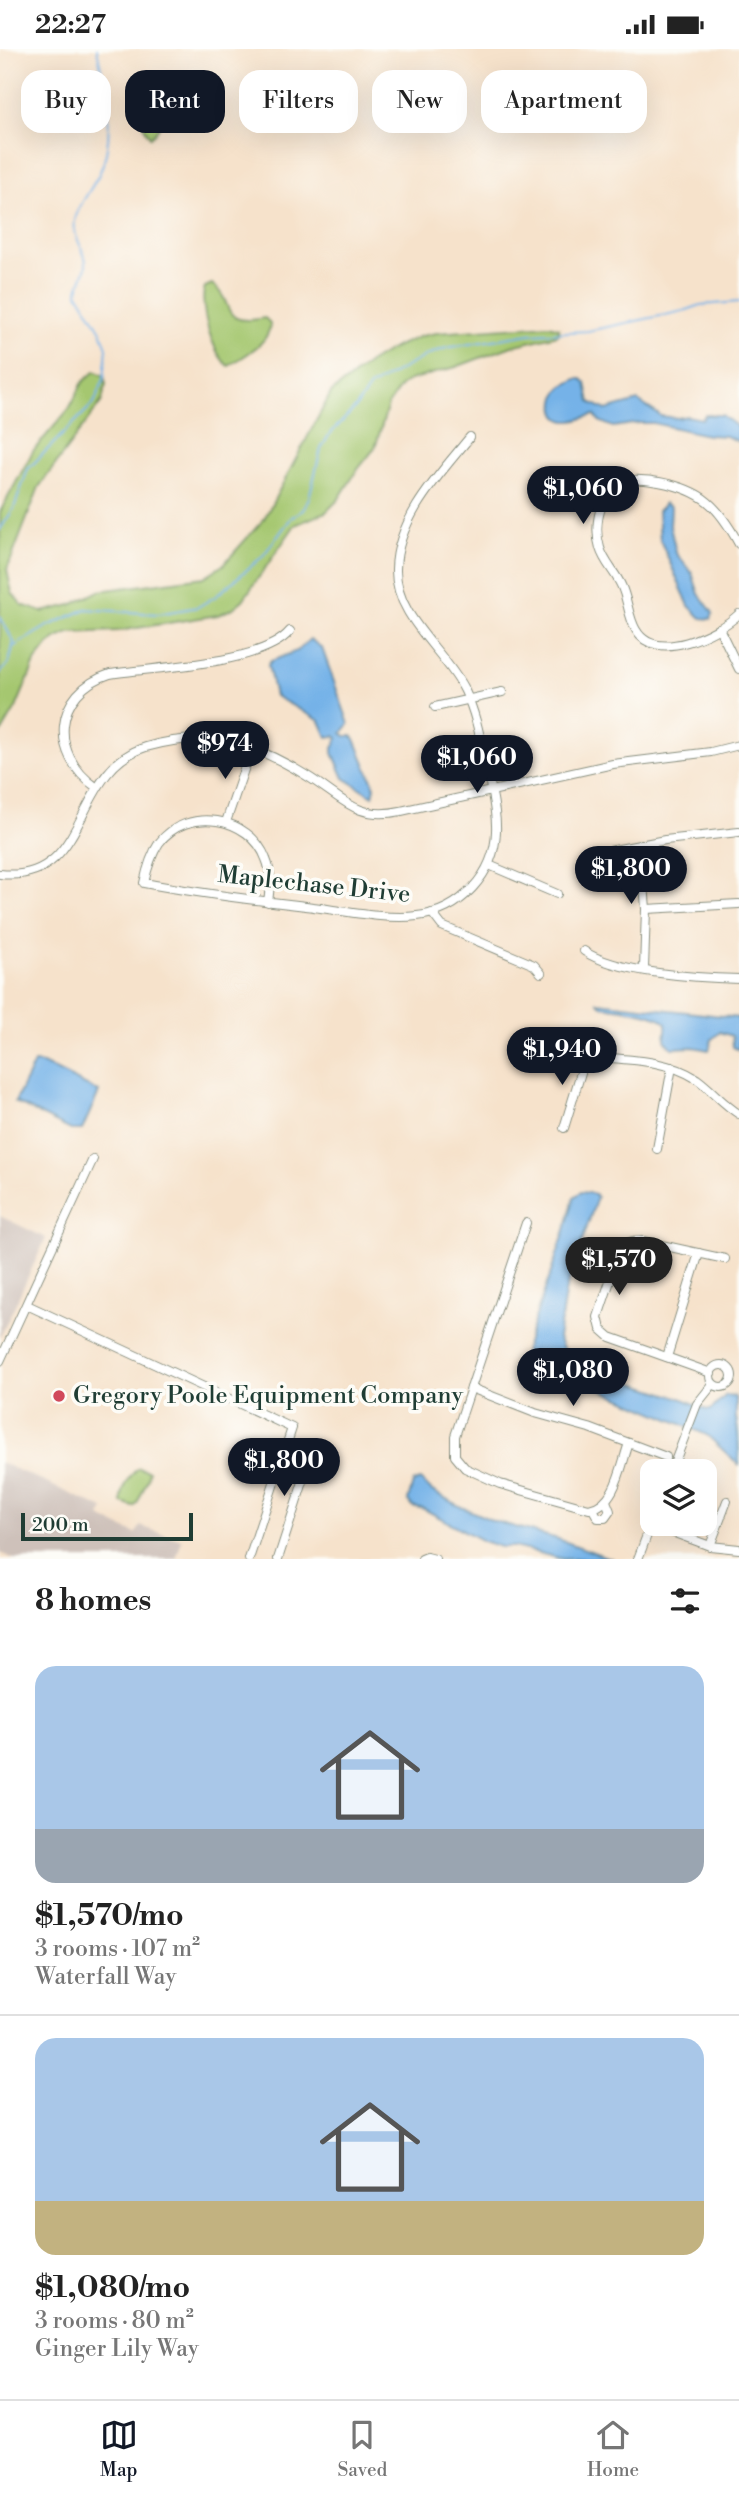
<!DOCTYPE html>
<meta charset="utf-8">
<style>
:root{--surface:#fff;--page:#f2f2f2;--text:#222;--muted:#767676;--line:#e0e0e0;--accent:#111827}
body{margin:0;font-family:"Libre Bodoni",serif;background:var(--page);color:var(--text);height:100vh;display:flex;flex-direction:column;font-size:26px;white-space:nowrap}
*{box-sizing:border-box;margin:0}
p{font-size:23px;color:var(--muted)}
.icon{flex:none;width:38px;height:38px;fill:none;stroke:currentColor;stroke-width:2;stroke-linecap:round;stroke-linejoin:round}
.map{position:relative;height:1510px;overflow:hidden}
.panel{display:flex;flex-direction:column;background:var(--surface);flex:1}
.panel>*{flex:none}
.banner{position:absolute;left:21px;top:21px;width:698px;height:63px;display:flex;gap:14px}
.buttons{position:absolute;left:640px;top:1410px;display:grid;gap:14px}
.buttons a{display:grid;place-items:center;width:77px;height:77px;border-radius:14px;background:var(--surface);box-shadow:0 7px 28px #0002;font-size:35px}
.scale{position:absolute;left:21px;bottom:18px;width:172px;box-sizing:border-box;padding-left:7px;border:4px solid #1f3d34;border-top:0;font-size:19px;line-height:24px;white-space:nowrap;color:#1f3d34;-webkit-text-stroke:5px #fdfcf7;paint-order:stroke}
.price{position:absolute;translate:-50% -60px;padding:0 16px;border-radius:24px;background:var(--accent);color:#fff;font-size:23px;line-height:46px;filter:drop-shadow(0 2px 4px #0008)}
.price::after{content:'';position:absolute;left:50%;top:42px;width:21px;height:16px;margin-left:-10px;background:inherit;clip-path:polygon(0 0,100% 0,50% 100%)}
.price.current{background:#222;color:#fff}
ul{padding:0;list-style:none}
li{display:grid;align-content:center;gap:14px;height:371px;padding:0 35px}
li+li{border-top:2px solid var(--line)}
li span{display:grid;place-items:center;height:217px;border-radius:21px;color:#555}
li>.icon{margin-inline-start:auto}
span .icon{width:126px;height:126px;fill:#fffc;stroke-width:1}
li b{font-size:30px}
h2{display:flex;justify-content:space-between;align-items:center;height:84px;padding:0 35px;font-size:30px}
.pill{padding:0 24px;border-radius:21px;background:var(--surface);box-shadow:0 7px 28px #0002;font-size:24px;line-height:63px}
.pill.current{background:var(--accent);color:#fff}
.status{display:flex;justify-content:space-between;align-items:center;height:49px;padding:0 35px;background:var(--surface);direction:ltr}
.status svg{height:19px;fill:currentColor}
.dock{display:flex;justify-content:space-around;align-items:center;height:98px;border-top:2px solid var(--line);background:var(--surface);font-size:19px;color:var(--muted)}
.dock a{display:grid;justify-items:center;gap:4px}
.dock .current{color:var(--accent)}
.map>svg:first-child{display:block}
</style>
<div class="status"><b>22:27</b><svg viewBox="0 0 49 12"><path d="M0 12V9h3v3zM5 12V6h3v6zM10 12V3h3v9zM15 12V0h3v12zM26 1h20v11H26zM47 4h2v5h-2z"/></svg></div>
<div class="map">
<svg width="739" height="1510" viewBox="0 0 739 1510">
<rect width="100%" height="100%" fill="#fdfcf7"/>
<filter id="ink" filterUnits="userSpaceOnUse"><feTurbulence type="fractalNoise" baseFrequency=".0143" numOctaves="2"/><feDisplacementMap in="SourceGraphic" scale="14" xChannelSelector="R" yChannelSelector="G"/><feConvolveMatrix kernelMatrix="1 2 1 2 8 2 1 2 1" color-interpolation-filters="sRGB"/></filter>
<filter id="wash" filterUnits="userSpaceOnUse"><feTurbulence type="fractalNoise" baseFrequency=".00686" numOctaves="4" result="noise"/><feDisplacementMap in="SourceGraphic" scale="28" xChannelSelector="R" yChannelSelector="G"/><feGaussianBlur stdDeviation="1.57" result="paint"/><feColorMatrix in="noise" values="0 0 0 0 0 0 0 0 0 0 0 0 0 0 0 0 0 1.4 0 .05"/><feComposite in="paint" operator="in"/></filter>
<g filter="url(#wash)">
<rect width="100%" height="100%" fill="#f6e2cb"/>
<g fill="#cec1ba">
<path d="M 0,1167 L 46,1189 L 0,1288 Z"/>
<path d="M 0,1413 L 104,1460 L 100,1468 L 136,1485 L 140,1477 L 182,1491 L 176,1510 L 14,1510 L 0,1504 Z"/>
</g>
<g fill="#a5c770" stroke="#628252" stroke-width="2">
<path d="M 148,46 C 164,57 167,75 150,88 C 142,76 137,62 141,48 Z"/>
<path d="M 212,235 C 237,254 217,278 265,269 L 270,274 C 271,294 243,307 229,317 C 213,308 198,255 205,238 Z"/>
<path d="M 549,276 L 559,279 L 558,286 L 512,297 L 456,318 L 410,331 L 401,337 L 388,356 L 375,399 L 358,420 L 338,451 L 326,463 L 295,476 L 243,551 L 232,560 L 218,566 L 119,582 L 69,584 L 58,589 L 49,595 L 36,611 L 16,659 L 0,686 L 0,463 L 33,402 L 69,360 L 83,333 L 95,322 L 104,327 L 106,335 L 102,352 L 39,438 L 7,521 L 12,544 L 22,556 L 42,563 L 71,556 L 99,542 L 204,528 L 223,516 L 264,470 L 331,344 L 369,314 L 395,298 L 421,287 L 436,284 Z"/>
<path d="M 139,1419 L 149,1422 L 148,1430 L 137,1455 L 134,1458 L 122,1454 C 120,1444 130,1424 139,1419 Z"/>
</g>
<g fill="#75b2e8" stroke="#4a788e" stroke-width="2">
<path d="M 576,330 L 582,330 L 586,334 L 590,353 L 606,361 L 638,352 L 661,367 L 678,369 L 687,367 L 702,370 L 705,366 L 722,366 L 739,379 L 739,393 L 726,387 L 707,386 L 653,374 L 639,374 L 613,378 L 599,372 L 595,366 C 586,367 576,373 567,372 C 550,370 553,349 561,339 C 565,335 571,334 576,330 Z"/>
<path d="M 665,454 L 671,458 L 670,477 L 676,504 L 692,524 L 699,545 L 713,564 L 711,570 L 701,569 L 689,557 L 660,491 L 658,462 Z"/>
<path d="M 310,590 L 322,599 L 349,675 L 342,684 L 346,687 L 352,687 L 355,690 L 375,738 L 373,747 L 344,729 L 333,704 L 333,699 L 338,689 L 335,687 L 327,688 L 320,672 L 275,647 L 268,616 L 271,612 L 297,602 Z"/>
<path d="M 598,953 L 739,969 L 739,1001 L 733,998 L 732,987 L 720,983 L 712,990 L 709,1001 L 693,998 L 672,999 L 665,991 C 665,987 667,979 666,975 C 661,963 614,959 602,957 Z"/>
<path d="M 34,1014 L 43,1015 L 99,1043 L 82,1081 L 71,1081 L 15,1053 Z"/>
<path d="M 581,1143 L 595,1145 L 597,1148 L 565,1244 L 558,1289 L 564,1301 L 584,1318 L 686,1351 L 707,1361 L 711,1361 L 726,1346 L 734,1347 C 738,1354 735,1361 736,1369 C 739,1384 739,1400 739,1416 L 707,1386 L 595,1338 L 568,1330 L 554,1331 L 526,1311 L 524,1304 C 539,1251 562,1201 574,1148 Z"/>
<path d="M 420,1431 L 432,1442 L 461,1458 L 494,1472 L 558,1490 L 612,1510 L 563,1510 L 514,1498 L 500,1498 L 483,1492 L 424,1460 L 412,1457 L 408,1451 L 413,1434 Z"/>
</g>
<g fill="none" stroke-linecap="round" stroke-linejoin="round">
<g stroke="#75b2e8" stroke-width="2">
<path d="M 0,481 L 14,459 L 28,420 L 94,354 L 104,330 L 107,299 L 101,282 L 78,244 C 78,233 87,224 86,213 C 84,198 72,188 75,171 C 78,155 93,139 100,123 C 117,85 105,39 97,0"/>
<path d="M 0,568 L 14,593 L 9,614 L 0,624"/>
<path d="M 13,598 L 46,578 L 86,560 L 158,565 L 198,558 L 216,547 L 262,508 L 292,468 L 303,461 L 309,449 L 321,400 L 329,386 L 356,358 L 370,338 L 427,306 L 446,299 L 529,285 L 588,282 L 684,262 L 701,256 L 739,253"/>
</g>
</g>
</g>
<g filter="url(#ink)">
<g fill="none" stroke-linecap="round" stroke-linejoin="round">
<g stroke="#8a9080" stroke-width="10">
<g id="minor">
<path d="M 739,495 C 718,457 703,441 659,433 C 651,432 641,430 633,431 C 602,435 592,473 600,499 C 604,513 615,523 621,536 C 628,550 628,568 636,581 C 655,615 718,585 739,565"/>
<path d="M 719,579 L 739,620"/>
<path d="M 435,658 L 502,643"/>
<path d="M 96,738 C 49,706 53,643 110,625 C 153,618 262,616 290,582"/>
<path d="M 226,773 L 251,700"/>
<path d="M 641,795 L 646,860 L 644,920"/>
<path d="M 584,807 L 665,791 L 739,783"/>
<path d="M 489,816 L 557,845"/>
<path d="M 0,825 C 91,835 71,720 146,698 C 208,680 253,693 307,727 C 342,748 355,772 401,762 L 613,715 L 711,703 L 739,696"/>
<path d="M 268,853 C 270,838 272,824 266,810 C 250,767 187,757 159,794 C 151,806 147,820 144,834 C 197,844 252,851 306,857 C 339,861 385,871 417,867 C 460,863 495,825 496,782 C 497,764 492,746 489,729 C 482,700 478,669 465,642 C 445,601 395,569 396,520 C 397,469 440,425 470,388"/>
<path d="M 646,860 L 739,855"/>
<path d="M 432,864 L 442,877 L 534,916 L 541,924"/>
<path d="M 584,902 C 615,924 699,929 739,930"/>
<path d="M 564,1079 L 586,1007 C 623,1011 665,1009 697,1030 C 712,1041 723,1055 739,1065"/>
<path d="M 657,1100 L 672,1018"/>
<path d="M 526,1174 L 455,1387 L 455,1407 L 465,1419 L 500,1435 L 589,1460 C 616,1456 621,1416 629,1394"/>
<path d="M 27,1256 L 292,1379 L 249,1510"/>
<path d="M 667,1308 L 699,1204"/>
<path d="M 0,1312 L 93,1110"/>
<circle cx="721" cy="1327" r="11"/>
<path d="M 711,1324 L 610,1288 L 601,1280 L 598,1268 L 619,1205 C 624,1194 631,1190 643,1192 L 725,1210"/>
<path d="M 471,1339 L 535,1364 L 589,1379 L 666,1408"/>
<path d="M 671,1423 L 697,1355 L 713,1335"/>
<path d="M 593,1460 L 598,1469 L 605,1469 L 610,1462 L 606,1452"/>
<path d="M 661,1479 L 710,1497 L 739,1500"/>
<path d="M 710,1497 L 727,1452"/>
<path d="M 278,1510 L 311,1408 L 308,1404 L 286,1399"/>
<path d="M 422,1510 L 427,1508 L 435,1510"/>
<path d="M 638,1510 L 653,1470"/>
</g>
</g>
<use href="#minor" stroke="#fff" stroke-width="8"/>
</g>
</g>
<circle fill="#d1495b" stroke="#fdfcf7" stroke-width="2.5" cx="59" cy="1347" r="7"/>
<g text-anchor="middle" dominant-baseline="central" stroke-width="7" stroke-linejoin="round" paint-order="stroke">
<g font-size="24" fill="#1f3d34" stroke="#fdfcf7">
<text transform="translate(314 836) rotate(6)">Maplechase Drive</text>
</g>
<g font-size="24" fill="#1f3d34" stroke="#fdfcf7" text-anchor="start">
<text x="73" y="1347">Gregory Poole Equipment Company</text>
</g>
</g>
</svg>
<div class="buttons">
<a><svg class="icon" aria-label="layers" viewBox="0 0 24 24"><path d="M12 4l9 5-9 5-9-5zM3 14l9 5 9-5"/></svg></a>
</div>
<div class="scale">200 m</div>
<b class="price" style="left:583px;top:477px">$1,060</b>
<b class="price" style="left:225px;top:732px">$974</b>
<b class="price" style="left:477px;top:746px">$1,060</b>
<b class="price" style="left:631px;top:857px">$1,800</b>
<b class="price" style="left:562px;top:1038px">$1,940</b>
<b class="price current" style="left:619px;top:1248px">$1,570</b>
<b class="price" style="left:573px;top:1359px">$1,080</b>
<b class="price" style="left:284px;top:1449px">$1,800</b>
<div class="banner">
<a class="pill">Buy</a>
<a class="pill current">Rent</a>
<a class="pill">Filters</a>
<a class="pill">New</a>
<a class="pill">Apartment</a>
</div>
</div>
<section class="panel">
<h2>8 homes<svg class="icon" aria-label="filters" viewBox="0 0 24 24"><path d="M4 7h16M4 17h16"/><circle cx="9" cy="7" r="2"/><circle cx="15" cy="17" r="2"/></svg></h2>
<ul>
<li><span style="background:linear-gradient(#a9c7e8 75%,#9aa5b1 0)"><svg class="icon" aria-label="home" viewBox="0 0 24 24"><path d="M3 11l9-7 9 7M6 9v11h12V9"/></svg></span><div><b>$1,570/mo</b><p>3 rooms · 107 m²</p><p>Waterfall Way</p></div></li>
<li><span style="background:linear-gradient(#a9c7e8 75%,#c2b280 0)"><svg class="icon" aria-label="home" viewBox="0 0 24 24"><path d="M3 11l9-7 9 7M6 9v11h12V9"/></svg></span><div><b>$1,080/mo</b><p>3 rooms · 80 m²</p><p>Ginger Lily Way</p></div></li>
</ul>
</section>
<nav class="dock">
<a class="current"><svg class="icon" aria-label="map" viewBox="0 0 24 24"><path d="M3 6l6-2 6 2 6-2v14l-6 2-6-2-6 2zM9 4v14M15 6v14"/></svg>Map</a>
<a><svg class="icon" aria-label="saved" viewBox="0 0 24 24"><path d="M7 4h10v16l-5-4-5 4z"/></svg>Saved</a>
<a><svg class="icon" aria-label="home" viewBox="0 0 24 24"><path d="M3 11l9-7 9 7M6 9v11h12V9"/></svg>Home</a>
</nav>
